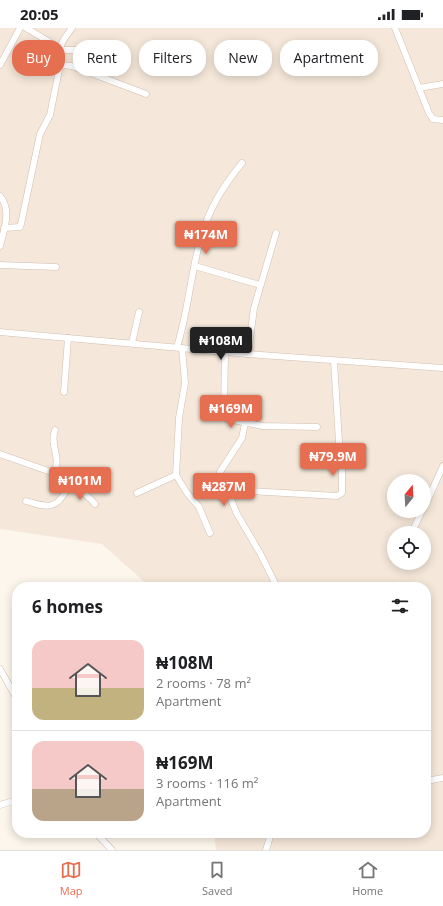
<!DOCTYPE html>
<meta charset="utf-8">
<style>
:root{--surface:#fff;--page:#f6f6f6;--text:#202124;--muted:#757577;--line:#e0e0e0;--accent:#e76f51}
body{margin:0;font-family:"Open Sans",sans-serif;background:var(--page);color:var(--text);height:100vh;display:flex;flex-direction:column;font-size:15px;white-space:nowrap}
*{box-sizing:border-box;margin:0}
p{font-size:13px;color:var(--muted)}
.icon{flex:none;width:22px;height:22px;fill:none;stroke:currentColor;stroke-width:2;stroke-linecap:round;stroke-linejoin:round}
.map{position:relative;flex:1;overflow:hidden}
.side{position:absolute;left:12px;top:554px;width:419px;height:256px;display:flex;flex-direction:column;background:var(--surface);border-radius:16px;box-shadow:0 2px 10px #0003}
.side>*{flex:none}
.top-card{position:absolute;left:12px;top:12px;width:419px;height:36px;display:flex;gap:8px}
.needle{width:26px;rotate:18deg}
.tools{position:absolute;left:387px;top:446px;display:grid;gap:8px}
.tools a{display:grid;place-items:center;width:44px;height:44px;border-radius:50%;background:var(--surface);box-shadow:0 2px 10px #0003;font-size:20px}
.price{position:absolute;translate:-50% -34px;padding:0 9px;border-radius:4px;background:var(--accent);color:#fff;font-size:13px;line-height:26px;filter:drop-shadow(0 1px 2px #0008)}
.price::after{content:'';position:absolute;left:50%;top:24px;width:12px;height:9px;margin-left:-6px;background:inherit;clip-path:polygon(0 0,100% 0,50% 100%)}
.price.current{background:#222;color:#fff}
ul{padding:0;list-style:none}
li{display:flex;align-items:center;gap:12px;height:100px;padding:0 20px}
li+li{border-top:1px solid var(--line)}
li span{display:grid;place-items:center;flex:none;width:112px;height:80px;border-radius:12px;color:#555}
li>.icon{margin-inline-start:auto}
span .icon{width:48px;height:48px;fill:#fffc;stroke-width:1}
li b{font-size:17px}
h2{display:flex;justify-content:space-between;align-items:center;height:48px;padding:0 20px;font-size:17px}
.chip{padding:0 14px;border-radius:16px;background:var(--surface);box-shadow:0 2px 10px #0003;font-size:14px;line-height:36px}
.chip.current{background:var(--accent);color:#fff}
.status{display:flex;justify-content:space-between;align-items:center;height:28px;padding:0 20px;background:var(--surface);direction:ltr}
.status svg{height:11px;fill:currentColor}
.tabs{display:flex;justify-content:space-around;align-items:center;height:56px;border-top:1px solid var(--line);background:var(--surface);font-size:11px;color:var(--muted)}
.tabs a{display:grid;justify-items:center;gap:2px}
.tabs .current{color:var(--accent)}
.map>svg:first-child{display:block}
</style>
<div class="status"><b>20:05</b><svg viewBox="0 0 49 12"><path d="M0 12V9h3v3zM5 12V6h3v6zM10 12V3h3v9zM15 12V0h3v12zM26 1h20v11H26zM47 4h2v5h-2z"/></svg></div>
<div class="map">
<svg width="443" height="822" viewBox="0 0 443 822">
<rect width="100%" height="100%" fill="#fdf6ec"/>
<path fill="#f5e8da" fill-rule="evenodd" d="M 0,0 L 443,0 L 443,822 L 216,822 L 214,805 L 426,805 L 426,559 L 150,559 L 102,516 L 0,501 ZM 394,453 L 424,453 L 424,483 L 394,483 ZM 394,505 L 424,505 L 424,535 L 394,535 Z"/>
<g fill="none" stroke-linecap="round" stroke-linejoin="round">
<g stroke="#d1beb0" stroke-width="7">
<g id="minor">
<path d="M 26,0 L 63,22 L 100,22"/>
<path d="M 395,0 L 429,85 L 433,91 L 443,92"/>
<path d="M 0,37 L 20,0"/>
<path d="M 62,37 L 72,38 L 146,66"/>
<path d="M 62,37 C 56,21 62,13 72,0"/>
<path d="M 419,60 L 443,56"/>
<path d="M 0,168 C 12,182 4,202 0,218"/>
<path d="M 4,200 L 20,199 L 21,196 L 40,106 L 50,87 L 59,42 L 62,37"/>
<path d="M 0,237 L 56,239"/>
<path d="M 195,238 L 260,257"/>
<path d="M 0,304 L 248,326 L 443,340"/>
<path d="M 132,315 L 139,284"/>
<path d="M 177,319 C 190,278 191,233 207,192 C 215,171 228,152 242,135"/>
<path d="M 182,320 L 185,355 L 179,390 L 176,447 L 187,465 L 199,479 L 210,505"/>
<path d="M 225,324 L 224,383 L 228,391 L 263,398 L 317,399"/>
<path d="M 248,326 L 254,280 L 276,205"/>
<path d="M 64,364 L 68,310"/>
<path d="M 245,395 L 242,410 L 220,444 L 237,486 L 260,525 L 277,559"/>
<path d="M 0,426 L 54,445 L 67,461"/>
<path d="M 54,445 C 62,430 49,417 55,402"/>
<path d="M 67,461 C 79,459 88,468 95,476"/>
<path d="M 137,465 L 176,447"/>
<path d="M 228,465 L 250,463 L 337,468 L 342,465 L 342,433 L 339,414 L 334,333"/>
<path d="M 26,473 C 46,479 56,483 67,461"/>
<path d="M 424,480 L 443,438"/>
<path d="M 414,500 L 422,483"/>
<path d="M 0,641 L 17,671"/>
<path d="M 426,753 L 443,750"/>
<path d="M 0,777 L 17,772"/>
<path d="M 96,805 L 112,822"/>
<path d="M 266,822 L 271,805"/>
</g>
</g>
<use href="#minor" stroke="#fff" stroke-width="6"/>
</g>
</svg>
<div class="tools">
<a><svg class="needle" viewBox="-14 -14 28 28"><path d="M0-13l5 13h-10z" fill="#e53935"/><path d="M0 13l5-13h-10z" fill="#757577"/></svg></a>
<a><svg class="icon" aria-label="locate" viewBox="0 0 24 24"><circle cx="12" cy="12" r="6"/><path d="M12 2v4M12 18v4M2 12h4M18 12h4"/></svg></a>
</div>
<b class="price" style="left:206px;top:227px">₦174M</b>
<b class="price current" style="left:221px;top:333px">₦108M</b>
<b class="price" style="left:231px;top:401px">₦169M</b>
<b class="price" style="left:333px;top:449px">₦79.9M</b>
<b class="price" style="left:80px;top:473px">₦101M</b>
<b class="price" style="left:224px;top:479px">₦287M</b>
<div class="top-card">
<a class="chip current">Buy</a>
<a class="chip">Rent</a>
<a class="chip">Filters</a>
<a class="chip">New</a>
<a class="chip">Apartment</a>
</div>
<section class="side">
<h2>6 homes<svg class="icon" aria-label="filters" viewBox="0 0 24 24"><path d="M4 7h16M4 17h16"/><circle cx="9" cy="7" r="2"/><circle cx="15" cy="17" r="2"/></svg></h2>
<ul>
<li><span style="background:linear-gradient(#f6c9c9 60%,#c2b280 0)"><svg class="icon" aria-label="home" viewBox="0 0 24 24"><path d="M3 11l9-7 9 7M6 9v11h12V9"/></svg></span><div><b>₦108M</b><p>2 rooms · 78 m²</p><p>Apartment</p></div></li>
<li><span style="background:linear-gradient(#f6c9c9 60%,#b9a48a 0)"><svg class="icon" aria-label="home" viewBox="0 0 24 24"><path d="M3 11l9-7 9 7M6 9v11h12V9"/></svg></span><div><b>₦169M</b><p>3 rooms · 116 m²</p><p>Apartment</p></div></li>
</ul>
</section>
</div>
<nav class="tabs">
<a class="current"><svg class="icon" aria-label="map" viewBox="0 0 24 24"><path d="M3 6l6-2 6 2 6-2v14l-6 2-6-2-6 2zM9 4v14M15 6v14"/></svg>Map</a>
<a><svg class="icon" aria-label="saved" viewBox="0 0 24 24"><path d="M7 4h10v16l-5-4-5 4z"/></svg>Saved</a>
<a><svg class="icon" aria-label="home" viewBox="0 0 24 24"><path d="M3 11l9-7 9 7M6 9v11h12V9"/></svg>Home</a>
</nav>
